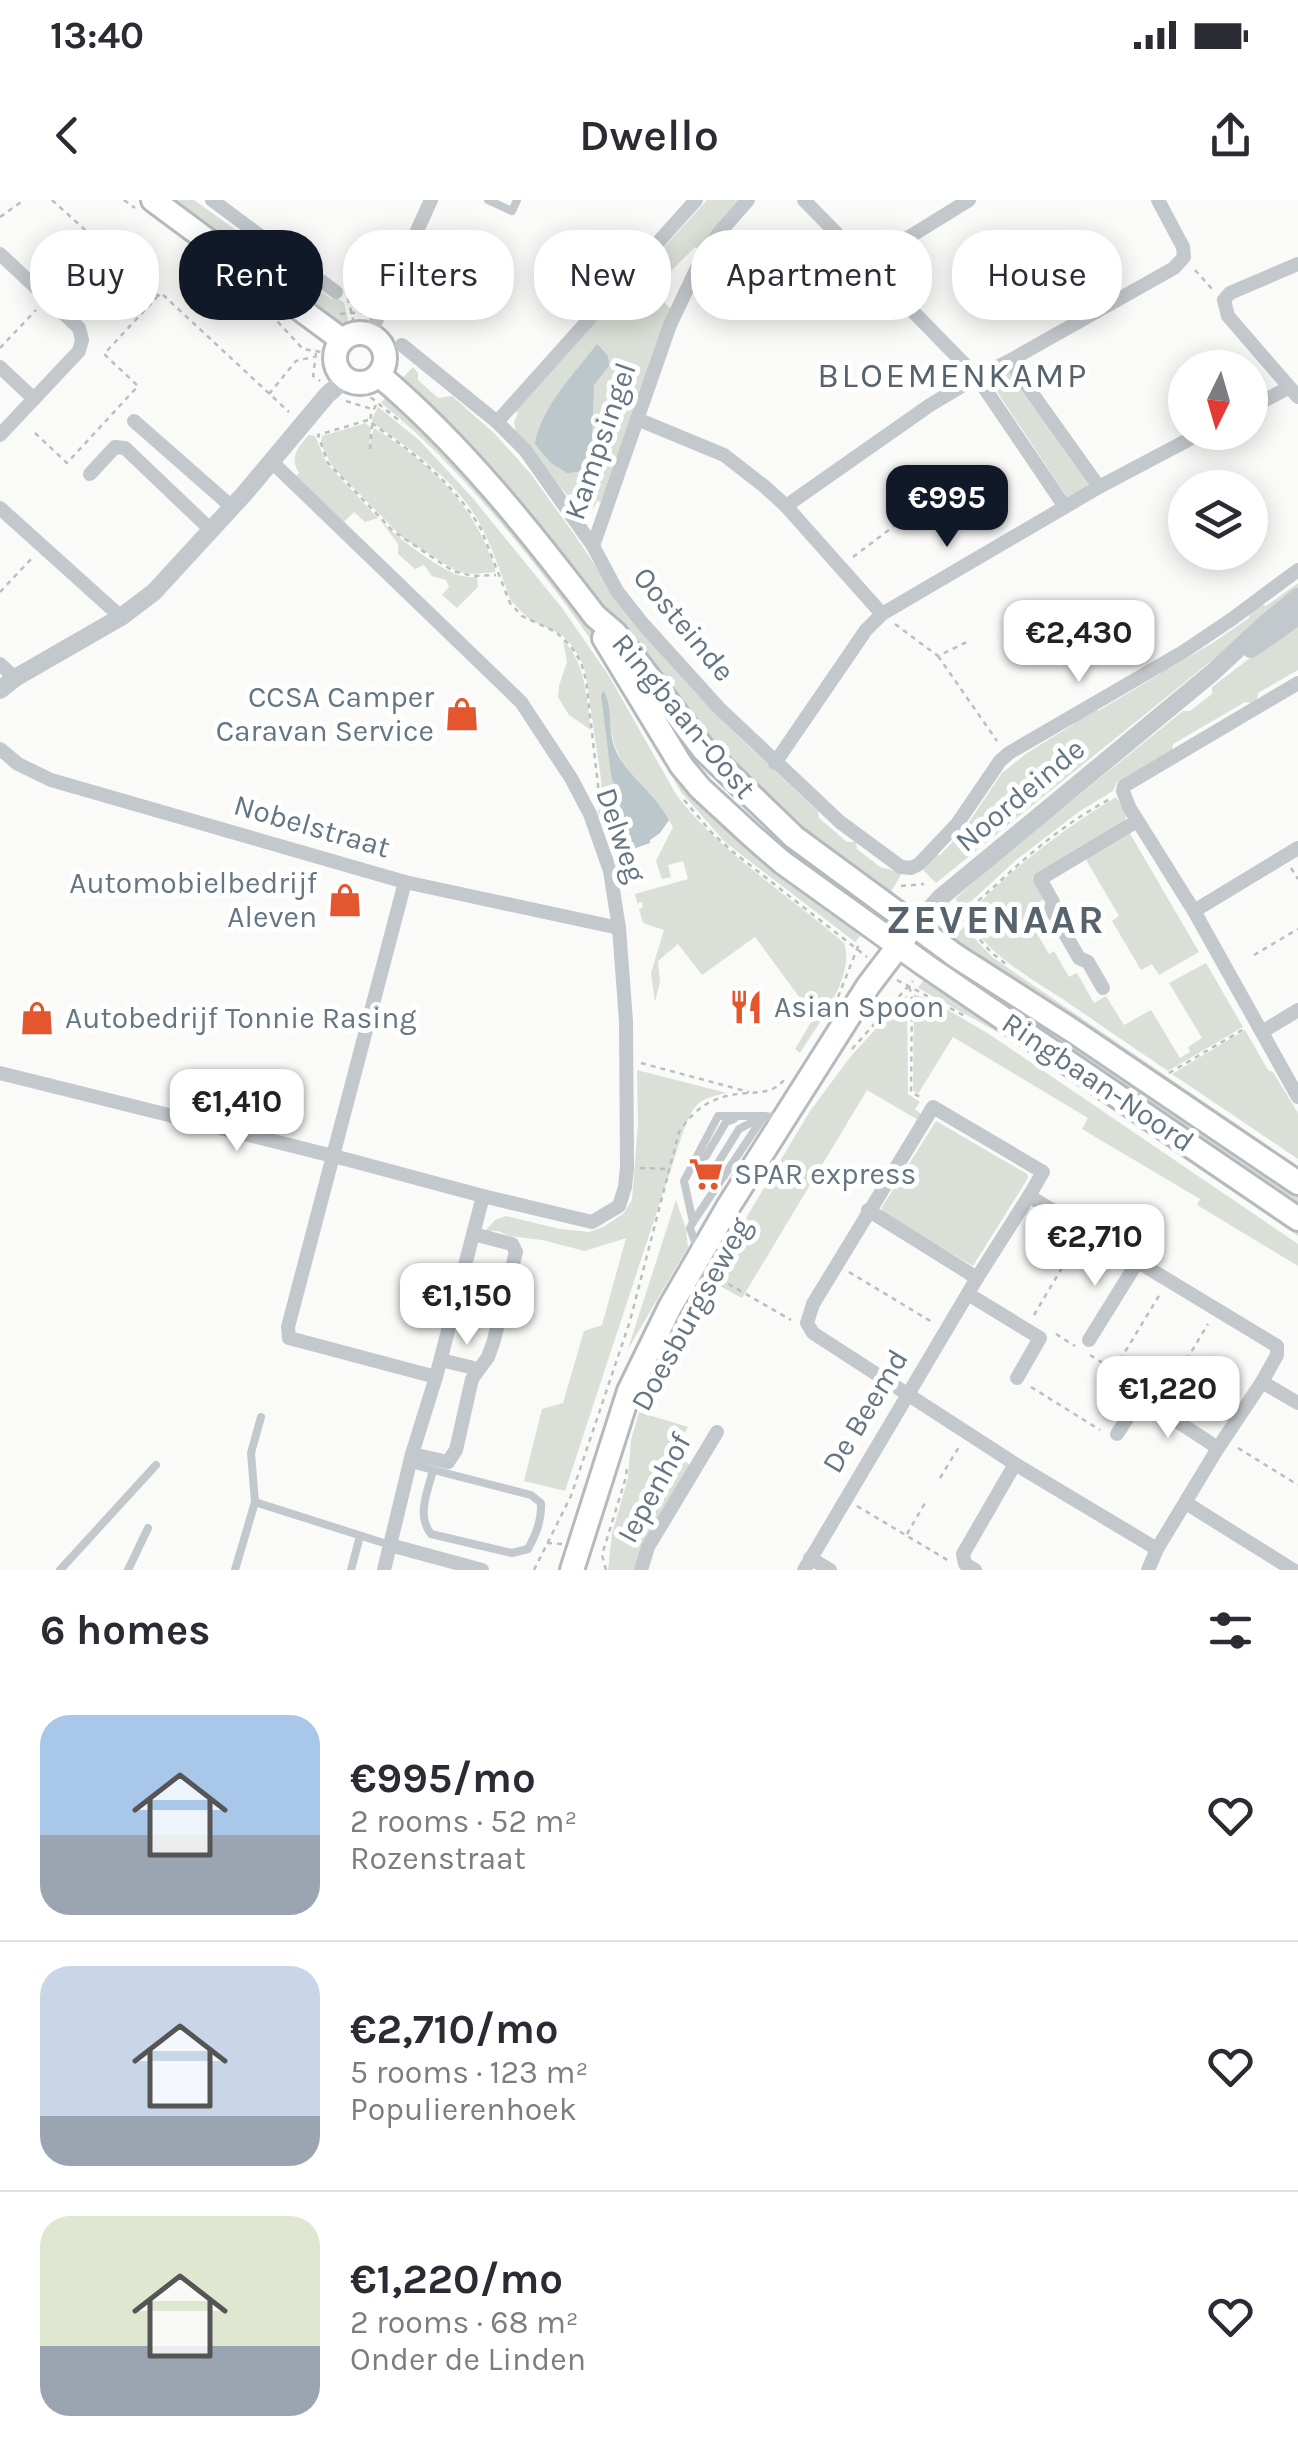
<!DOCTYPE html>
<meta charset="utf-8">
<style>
:root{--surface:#fff;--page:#f7f7f7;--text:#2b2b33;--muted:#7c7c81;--line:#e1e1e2;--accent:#111827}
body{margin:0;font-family:Karla,sans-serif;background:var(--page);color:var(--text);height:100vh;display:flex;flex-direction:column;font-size:38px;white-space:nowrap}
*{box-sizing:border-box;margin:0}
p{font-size:32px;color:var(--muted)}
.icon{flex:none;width:55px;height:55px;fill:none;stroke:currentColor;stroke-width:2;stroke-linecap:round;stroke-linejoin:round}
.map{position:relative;height:1370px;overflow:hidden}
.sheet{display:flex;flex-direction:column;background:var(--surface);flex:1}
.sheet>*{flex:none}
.hud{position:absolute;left:30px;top:30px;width:1240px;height:90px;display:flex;gap:20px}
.needle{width:65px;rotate:185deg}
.buttons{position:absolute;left:1168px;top:150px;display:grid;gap:20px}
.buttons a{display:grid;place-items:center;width:100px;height:100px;border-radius:50%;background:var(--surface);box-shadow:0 5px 25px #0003;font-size:50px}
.price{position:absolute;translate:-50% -85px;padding:0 22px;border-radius:20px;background:#fff;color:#222;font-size:32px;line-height:65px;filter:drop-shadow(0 2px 5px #0008)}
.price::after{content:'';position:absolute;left:50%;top:60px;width:30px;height:22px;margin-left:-15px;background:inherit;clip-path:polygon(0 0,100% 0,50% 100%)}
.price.current{background:var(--accent);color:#fff}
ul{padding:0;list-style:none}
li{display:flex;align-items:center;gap:30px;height:250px;padding:0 40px}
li+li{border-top:2px solid var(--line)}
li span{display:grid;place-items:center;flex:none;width:280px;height:200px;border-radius:30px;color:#555}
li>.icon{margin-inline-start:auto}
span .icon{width:120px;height:120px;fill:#fffc;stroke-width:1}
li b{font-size:42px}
h2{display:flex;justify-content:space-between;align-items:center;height:120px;padding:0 40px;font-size:42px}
.pill{padding:0 35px;border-radius:40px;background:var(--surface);box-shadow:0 5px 25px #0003;font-size:35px;line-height:90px}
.pill.current{background:var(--accent);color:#fff}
.status{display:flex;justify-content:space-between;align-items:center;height:70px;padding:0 50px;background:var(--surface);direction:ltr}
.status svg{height:28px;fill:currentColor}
header{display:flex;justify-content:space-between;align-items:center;height:130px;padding:0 40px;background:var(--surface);font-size:45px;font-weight:600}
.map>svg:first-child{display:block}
</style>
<div class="status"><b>13:40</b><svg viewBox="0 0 49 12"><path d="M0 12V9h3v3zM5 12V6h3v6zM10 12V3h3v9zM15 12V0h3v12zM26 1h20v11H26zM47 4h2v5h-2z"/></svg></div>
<header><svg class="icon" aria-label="back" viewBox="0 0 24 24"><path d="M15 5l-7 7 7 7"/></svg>Dwello<svg class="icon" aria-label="share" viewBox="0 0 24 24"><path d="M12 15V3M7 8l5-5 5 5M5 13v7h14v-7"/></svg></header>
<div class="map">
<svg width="1298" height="1370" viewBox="0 0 1298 1370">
<rect width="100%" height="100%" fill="#fafaf8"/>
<g fill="#dadfd7">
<path d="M 170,0 L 194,0 L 332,99 L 335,96 L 344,103 L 349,124 L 336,121 Z"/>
<path d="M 707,0 L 743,0 L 704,54 L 695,47 L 661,81 C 661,95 662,103 674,111 L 601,302 L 597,301 L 593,309 L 580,311 L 516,232 L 514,222 L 518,214 L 515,211 Z"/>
<path d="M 413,167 L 418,173 L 418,180 L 438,198 L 452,196 L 495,234 L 530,273 L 574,334 L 634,423 L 694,491 L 739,537 L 818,611 L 819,618 L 847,642 L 856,642 L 857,649 L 880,667 L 902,673 L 889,695 L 850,670 L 747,584 L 399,182 Z"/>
<path d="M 1006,169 L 1088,284 L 1085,293 L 1077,298 L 1067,297 L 990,181 L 993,174 Z"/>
<path d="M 386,197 L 425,228 L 457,261 L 575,404 L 701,602 L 743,645 L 767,665 L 856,731 L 860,736 L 855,742 L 725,642 L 681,592 C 658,552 636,511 612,472 C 585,428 553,387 521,347 C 478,295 434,245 381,203 Z"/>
<path d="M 378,207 L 419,240 L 471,296 L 562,408 L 609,476 L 677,596 C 723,655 788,694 844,743 C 856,776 817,825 800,853 L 795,849 L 814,817 L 755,737 L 702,775 L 678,744 L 658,761 L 660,782 L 655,802 L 651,773 L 664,730 L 643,723 L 639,709 L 642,708 L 643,703 L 639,702 L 638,705 L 635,694 L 688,679 L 683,661 L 668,665 L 671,677 L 662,679 L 656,661 L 673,627 C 669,621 666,613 661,607 C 647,589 626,573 617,551 C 608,532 613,509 603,490 L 601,496 L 611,576 L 633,649 L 614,654 L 598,613 L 602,597 L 601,579 L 586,476 L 583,464 L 571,444 L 562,435 L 529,419 L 511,401 C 501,375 492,345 478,320 C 453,278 412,250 373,223 L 372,219 Z"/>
<path d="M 366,223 L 371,228 L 369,249 L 374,228 C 432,265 475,304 496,372 L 474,374 L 458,372 L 402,337 L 332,266 L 321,244 L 322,236 Z"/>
<path d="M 309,235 L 315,236 L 327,264 L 378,318 L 365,322 L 354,312 L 344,322 L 296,276 L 299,273 C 289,257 298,247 309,235 Z"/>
<path d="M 380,320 C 394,335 441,371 461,376 C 467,377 471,377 477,377 L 478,387 L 457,408 L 442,395 L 449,387 L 446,380 L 432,376 L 424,365 L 415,369 L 398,354 L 398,344 Z"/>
<path d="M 1298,383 L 1298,391 L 936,683 L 924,671 L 924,664 L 933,655 L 940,655 L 963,631 L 1002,573 L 1027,553 L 1074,524 L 1075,518 L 1091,509 L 1098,511 L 1160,474 L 1161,469 L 1165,466 L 1170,468 L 1214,442 L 1249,418 L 1250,411 L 1260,404 L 1266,406 Z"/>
<path d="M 1298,421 L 1298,470 L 1258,493 L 1257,499 L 1251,503 L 1245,502 L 1173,544 L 1172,550 L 1117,582 L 1113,591 L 1080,611 L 1016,660 L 964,708 L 955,699 L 997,661 L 1183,511 L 1190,511 L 1212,494 L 1212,487 Z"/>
<path d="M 563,440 C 587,465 586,498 591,530 L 569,515 L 558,497 L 559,486 L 567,462 Z"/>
<path d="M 1116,597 L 1127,615 L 1123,623 L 1032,678 L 1044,699 L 1029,709 L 1044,733 L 1039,737 L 1049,754 L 1054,751 L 1069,777 L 1077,773 L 1094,803 L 1106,796 L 1124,825 L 1151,810 L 1180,858 L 1190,852 L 1188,847 L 1202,838 L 1169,783 L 1206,763 L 1243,827 L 1168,871 C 1135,849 1102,826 1070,804 C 1039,783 983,753 969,718 L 973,709 C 1018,664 1062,630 1116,597 Z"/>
<path d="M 1129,632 L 1199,752 L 1159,775 L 1152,764 L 1141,770 L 1112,721 L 1119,716 L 1085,658 Z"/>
<path d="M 964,727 L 992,757 L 1298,966 L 1298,973 L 959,743 L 954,738 Z"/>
<path d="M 926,776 L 1298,1029 L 1298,1036 L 1001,834 L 918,788 Z"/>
<path d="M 914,794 L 934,802 L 989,834 L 1298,1044 L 1298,1066 L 1197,1005 L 1200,999 L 1082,929 L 1088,918 L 953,837 L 918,894 L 913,890 Z"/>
<path d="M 907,795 L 908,894 L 920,902 L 915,909 L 921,914 L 918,920 L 867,890 L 742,1098 L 709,1080 L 810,911 L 851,856 Z"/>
<path d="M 1019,812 L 1035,823 L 1056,831 L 1298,993 L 1298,1009 L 1016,817 Z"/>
<path d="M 1245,830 L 1268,870 L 1273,872 L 1298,913 L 1298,959 L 1172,874 Z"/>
<path d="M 637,870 L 727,893 C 697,899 694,904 683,932 L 565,1291 L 524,1281 L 542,1209 L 563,1203 L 584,1131 L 602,1125 L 626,1038 L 585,1051 L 542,1040 L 510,1036 L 498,1031 L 485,1031 L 495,1020 L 506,1016 L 560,1029 L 589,1032 L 603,1027 L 623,1014 L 632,1000 L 638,924 Z"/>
<path d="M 936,921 L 1027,974 L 1028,978 L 973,1066 L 882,1013 L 882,1007 Z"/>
<path d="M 676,1000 L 686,1029 L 688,1047 L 628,1149 Z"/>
<path d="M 639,1212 L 688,1227 L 674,1249 L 675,1254 L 691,1266 L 641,1351 L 634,1370 L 608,1370 L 612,1334 L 628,1278 L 631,1240 Z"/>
</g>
<g fill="#bbc7cb">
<path d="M 597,144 L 608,156 L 609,166 L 594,185 L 591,265 L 586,271 L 567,273 L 551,263 L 535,244 C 541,207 575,173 597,144 Z"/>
<path d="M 603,490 C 614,507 607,532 616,551 C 628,577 656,594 669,620 L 660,633 L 650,640 L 650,643 L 633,649 L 611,576 L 601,496 Z"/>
</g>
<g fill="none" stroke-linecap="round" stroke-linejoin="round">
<g stroke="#b5babe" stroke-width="28">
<g id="primary">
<path d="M 153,0 L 342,140"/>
<circle cx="360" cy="158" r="25"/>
<path d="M 379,175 C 461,244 530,331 595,416 L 615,433 L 704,550 L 794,637 L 956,756 L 1073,831 L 1298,983"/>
<path d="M 604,438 L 681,565 L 700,588 L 752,636 L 782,662 L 925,765 L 1298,1019"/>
<path d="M 572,1370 L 629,1191 L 670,1107 L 728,1007 L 868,786 L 906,736"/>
</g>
</g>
<g stroke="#bbbfc2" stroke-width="2.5" stroke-dasharray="5 5" stroke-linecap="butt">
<path d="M 52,0 L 158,96 L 161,93 L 289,212"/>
<path d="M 124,0 L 135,8"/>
<path d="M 0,17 L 24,0"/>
<path d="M 1195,70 L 1213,90"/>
<path d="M 348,98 L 354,124"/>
<path d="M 264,107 L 303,149 L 327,153"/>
<path d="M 340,114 L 362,112"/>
<circle cx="360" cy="158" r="33"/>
<path d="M 0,148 L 36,110"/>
<path d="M 316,153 L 313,176 L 320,181"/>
<path d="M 363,191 L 402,223"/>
<path d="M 269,194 L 296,161 L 314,157"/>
<path d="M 346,201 L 372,209"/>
<path d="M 376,205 L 371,215 L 370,222 C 415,254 452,281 481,329 L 510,403 L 522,416 L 556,432 L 570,445 L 581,462 L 586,480 L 600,603"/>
<path d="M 368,220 L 318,235 L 328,263 L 393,331 L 453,371 L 473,376 L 496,375"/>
<path d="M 35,233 L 67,263 L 138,186 L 104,154 L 157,97"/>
<path d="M 370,249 L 372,225"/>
<path d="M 853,357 L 898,323 L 958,288"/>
<path d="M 0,392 L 34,356"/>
<path d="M 895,424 L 938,456 L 971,440"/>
<path d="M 938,456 L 997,541"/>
<path d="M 684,600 L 712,633 L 732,651 L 867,757"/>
<path d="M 1291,668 L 1298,679"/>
<path d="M 901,686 L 924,684"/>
<path d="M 953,710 L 992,753 L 1007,765"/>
<path d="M 951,730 C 964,713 980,699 996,685 C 1031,652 1067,622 1110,599"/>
<path d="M 1254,755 L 1298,729"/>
<path d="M 897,780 L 965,816"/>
<path d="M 909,787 L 912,795 L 911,892 L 920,897"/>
<path d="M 838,797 L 859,744"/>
<path d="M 852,849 L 913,781"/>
<path d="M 641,863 L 749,892"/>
<path d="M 1169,873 L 1244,829"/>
<path d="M 640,968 L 667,969"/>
<path d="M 849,1072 L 932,1122"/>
<path d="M 711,1074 L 791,1120"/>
<path d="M 1034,1115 L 1076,1044"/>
<path d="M 1056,1134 L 1075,1146"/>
<path d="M 1090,1155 L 1114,1170 L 1160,1094"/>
<path d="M 1115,1171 L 1142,1188"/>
<path d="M 1031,1187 L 1100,1230"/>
<path d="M 1166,1194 L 1208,1124"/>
<path d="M 1238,1248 L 1298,1285"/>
<path d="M 940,1278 L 959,1247"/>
<path d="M 857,1306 L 949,1361"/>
<path d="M 907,1334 L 925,1303"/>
<path d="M 547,1343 L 562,1344"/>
<path d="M 534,1370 L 571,1296 L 630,1121 L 679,932 C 696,906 715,895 748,893 C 764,892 774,892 785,879"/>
<path d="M 606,1370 L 602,1355 L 626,1277 L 627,1266"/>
</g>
<g stroke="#c3c8cc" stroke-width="8">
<path d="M 488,0 L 512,11 L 517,0"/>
<path d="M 694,960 L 706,956 L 726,922 L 734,919"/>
<path d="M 724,976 L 718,963 L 739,929 L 760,918"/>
<path d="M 693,1022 L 684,981 L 718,916 L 764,916"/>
<path d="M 697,1048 L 690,1028 L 693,1022 L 764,916 L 780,918"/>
<path d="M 410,1264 L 531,1295 L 541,1303 C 542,1320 536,1334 528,1349 L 512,1353 L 431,1334 C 416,1315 428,1291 433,1270"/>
<path d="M 255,1302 L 390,1345"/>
<path d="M 60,1370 L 156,1265"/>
<path d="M 128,1370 L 148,1328"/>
<path d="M 235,1370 L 255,1302 L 251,1253 L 261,1217"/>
<path d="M 351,1370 L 360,1336"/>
</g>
<g stroke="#c3c8cc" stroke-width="14">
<path d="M 212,0 L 336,92"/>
<path d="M 804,0 L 977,177 L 1065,307"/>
<path d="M 0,54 L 79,128 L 82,140 L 79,151 L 0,235"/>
<path d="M 1298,64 L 1230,93 L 1224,100 L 1228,116 L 1298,197"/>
<path d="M 872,69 L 906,39 L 969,0"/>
<path d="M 370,134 L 431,0"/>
<path d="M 402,145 L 497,222 L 525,250 L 593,346 L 617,391 L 643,424 L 719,508 L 840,622 L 901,667 L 911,668 L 919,664 L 957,624 L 1000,561 L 1009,553 L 1183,452 L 1232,419 L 1298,370"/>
<path d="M 1009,161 L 1099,287"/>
<path d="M 0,167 L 34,199"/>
<path d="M 1250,208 L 1288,188"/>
<path d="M 637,219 L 724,255 L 764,286 L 786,306 L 882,414"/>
<path d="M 134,221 L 232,307"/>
<path d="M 497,222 L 696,0"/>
<path d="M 90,274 L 115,247 L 125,248 L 211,330"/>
<path d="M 786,306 L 930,205 L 977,177 L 1009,161 L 1174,68 L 1184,57 L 1183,47 L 1158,0"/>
<path d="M 0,308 L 121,417"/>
<path d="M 593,346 L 670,125 L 696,70 L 718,34 L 748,0"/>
<path d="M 0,464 L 15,478"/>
<path d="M 1298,483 L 1124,586 L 1123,591 L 1129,607 L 1194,711 L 1298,897"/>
<path d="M 0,549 L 18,564 L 51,580 L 405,682 L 619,728"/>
<path d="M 775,563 L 866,430 L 882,414 L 1099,287 L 1203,232"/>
<path d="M 405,682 L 288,1127 L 289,1138 L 436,1177"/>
<path d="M 1194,711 L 1298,648"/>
<path d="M 1103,788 L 1088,762 L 1079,758 L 1051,709 L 1053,702 L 1040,679 L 1137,621"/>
<path d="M 1262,832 L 1298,810"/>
<path d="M 0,873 L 349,960 L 483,996 L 592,1022 L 619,1006 L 625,987 L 627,967 L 626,821 L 619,728 L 610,671 L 590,614 L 571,578 L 521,502 L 271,261"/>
<path d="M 868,1010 L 977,1078"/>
<path d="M 968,1094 L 1040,1138 L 1017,1178"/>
<path d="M 1089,1140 L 1138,1061"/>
<path d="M 441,1160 L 478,1169"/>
<path d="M 1262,1182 L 1298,1203"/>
<path d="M 1117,1234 L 1138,1202 L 1146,1201 L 1218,1248"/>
<path d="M 412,1254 L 448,1262 L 456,1250 L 472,1179 L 488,1157 L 494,1140 L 516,1052 L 512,1044 L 473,1034"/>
<path d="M 1186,1303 L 1293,1370"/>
<path d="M 390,1345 L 482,1370"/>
<path d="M 810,1358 L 830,1370"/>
<path d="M 384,1370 L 412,1254 L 436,1177 L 483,996"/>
<path d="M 641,1370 L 648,1347 L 717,1232"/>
<path d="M 804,1370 L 977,1078 L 1029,996"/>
<path d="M 975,1370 L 965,1364 L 963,1354 L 1015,1264"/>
<path d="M 1148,1370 L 1157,1349 L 1218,1248 L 1262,1182 L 1277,1155 L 1277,1146 L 1029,996 L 1043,972 L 933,907 L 813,1104 L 807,1123 L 813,1133 L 1015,1264 L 1157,1349"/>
</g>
<g stroke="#c3c8cc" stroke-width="18">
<path d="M 1251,449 L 1298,416"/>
<path d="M 0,490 L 15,478 L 121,417 L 154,392 L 245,293 L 327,195 L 345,179"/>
<path d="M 915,726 L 940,698 L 1212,473 L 1266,423 L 1298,397"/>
</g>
<use href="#primary" stroke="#fff" stroke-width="22"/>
</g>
<defs>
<g id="shop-bare" transform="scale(2.7)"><path d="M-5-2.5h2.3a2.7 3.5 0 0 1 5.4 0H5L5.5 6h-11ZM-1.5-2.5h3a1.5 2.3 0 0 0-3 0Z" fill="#e4572e" stroke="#fff" stroke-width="2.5" paint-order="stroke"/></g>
<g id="restaurant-bare" transform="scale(2.7)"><path d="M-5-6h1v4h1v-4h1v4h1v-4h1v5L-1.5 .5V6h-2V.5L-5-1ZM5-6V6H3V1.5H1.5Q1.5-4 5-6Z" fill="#e4572e" stroke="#fff" stroke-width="2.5" paint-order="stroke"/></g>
<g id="supermarket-bare" transform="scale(2.7)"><path d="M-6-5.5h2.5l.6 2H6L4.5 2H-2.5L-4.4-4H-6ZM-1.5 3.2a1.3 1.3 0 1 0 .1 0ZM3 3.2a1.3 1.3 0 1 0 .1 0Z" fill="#e4572e" stroke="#fff" stroke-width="2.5" paint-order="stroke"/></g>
</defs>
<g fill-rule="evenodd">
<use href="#shop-bare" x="462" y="514"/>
<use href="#shop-bare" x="345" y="700"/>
<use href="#restaurant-bare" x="746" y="807"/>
<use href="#shop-bare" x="37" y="818"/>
<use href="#supermarket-bare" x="706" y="974"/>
</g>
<g text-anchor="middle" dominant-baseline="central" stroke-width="10" stroke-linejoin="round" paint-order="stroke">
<g font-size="30" fill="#657683" stroke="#fff">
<text transform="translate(600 241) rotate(-71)">Kampsingel</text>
<text transform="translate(684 424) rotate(50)">Oosteinde</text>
<text transform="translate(684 516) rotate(50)">Ringbaan-Oost</text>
<text transform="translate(1020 595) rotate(-40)">Noordeinde</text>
<text transform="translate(312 626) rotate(16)">Nobelstraat</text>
<text transform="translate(621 635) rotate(71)">Delweg</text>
<text transform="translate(1098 882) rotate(34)">Ringbaan-Noord</text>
<text transform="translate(691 1114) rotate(-61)">Doesburgseweg</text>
<text transform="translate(865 1211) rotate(-59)">De Beemd</text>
<text transform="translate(654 1288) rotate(-61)">Iepenhof</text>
</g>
<g font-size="30" fill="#657683" stroke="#fff" text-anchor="start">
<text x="434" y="497" text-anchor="end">CCSA Camper<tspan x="434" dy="34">Caravan Service</tspan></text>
<text x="317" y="683" text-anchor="end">Automobielbedrijf<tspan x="317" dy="34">Aleven</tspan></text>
<text x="774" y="807">Asian Spoon</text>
<text x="65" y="818">Autobedrijf Tonnie Rasing</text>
<text x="734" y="974">SPAR express</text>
</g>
<g font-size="35" letter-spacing="2.5" fill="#57646e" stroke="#fff">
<text x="953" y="175">BLOEMENKAMP</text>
</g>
<g font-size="40" font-weight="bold" letter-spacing="2.5" fill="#57646e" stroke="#fff">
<text x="996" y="719">ZEVENAAR</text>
</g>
</g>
</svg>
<div class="buttons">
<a><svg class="needle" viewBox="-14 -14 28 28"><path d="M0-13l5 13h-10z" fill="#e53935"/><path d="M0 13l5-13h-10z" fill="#7c7c81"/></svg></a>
<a><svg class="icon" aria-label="layers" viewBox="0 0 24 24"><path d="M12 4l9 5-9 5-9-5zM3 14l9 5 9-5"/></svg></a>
</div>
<b class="price current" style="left:947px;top:350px">€995</b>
<b class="price" style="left:1079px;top:485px">€2,430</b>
<b class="price" style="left:237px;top:954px">€1,410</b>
<b class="price" style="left:1095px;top:1089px">€2,710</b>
<b class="price" style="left:467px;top:1148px">€1,150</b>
<b class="price" style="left:1168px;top:1241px">€1,220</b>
<div class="hud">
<a class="pill">Buy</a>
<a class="pill current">Rent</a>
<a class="pill">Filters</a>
<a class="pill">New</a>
<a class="pill">Apartment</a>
<a class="pill">House</a>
</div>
</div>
<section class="sheet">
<h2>6 homes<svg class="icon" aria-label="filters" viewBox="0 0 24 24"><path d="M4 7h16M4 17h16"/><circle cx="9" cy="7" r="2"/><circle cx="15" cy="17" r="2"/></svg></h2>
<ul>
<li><span style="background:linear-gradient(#a9c7e8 60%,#9aa5b1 0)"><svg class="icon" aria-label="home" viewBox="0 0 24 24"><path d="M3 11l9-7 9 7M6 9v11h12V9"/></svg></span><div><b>€995/mo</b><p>2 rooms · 52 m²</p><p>Rozenstraat</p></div><svg class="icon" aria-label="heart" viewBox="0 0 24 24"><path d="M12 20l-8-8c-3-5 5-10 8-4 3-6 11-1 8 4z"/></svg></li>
<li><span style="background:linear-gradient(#c9d6e8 75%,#9aa5b1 0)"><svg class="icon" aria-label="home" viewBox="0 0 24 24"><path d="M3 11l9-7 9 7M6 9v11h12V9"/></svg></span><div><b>€2,710/mo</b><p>5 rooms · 123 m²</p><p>Populierenhoek</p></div><svg class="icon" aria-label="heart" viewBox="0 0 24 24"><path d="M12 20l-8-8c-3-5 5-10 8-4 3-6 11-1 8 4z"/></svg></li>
<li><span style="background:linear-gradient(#dfe7d0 65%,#9aa5b1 0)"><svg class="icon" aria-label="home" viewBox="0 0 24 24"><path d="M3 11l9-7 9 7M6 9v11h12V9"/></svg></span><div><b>€1,220/mo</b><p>2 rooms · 68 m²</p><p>Onder de Linden</p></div><svg class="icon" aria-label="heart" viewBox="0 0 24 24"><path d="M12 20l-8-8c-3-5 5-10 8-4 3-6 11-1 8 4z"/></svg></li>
</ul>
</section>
